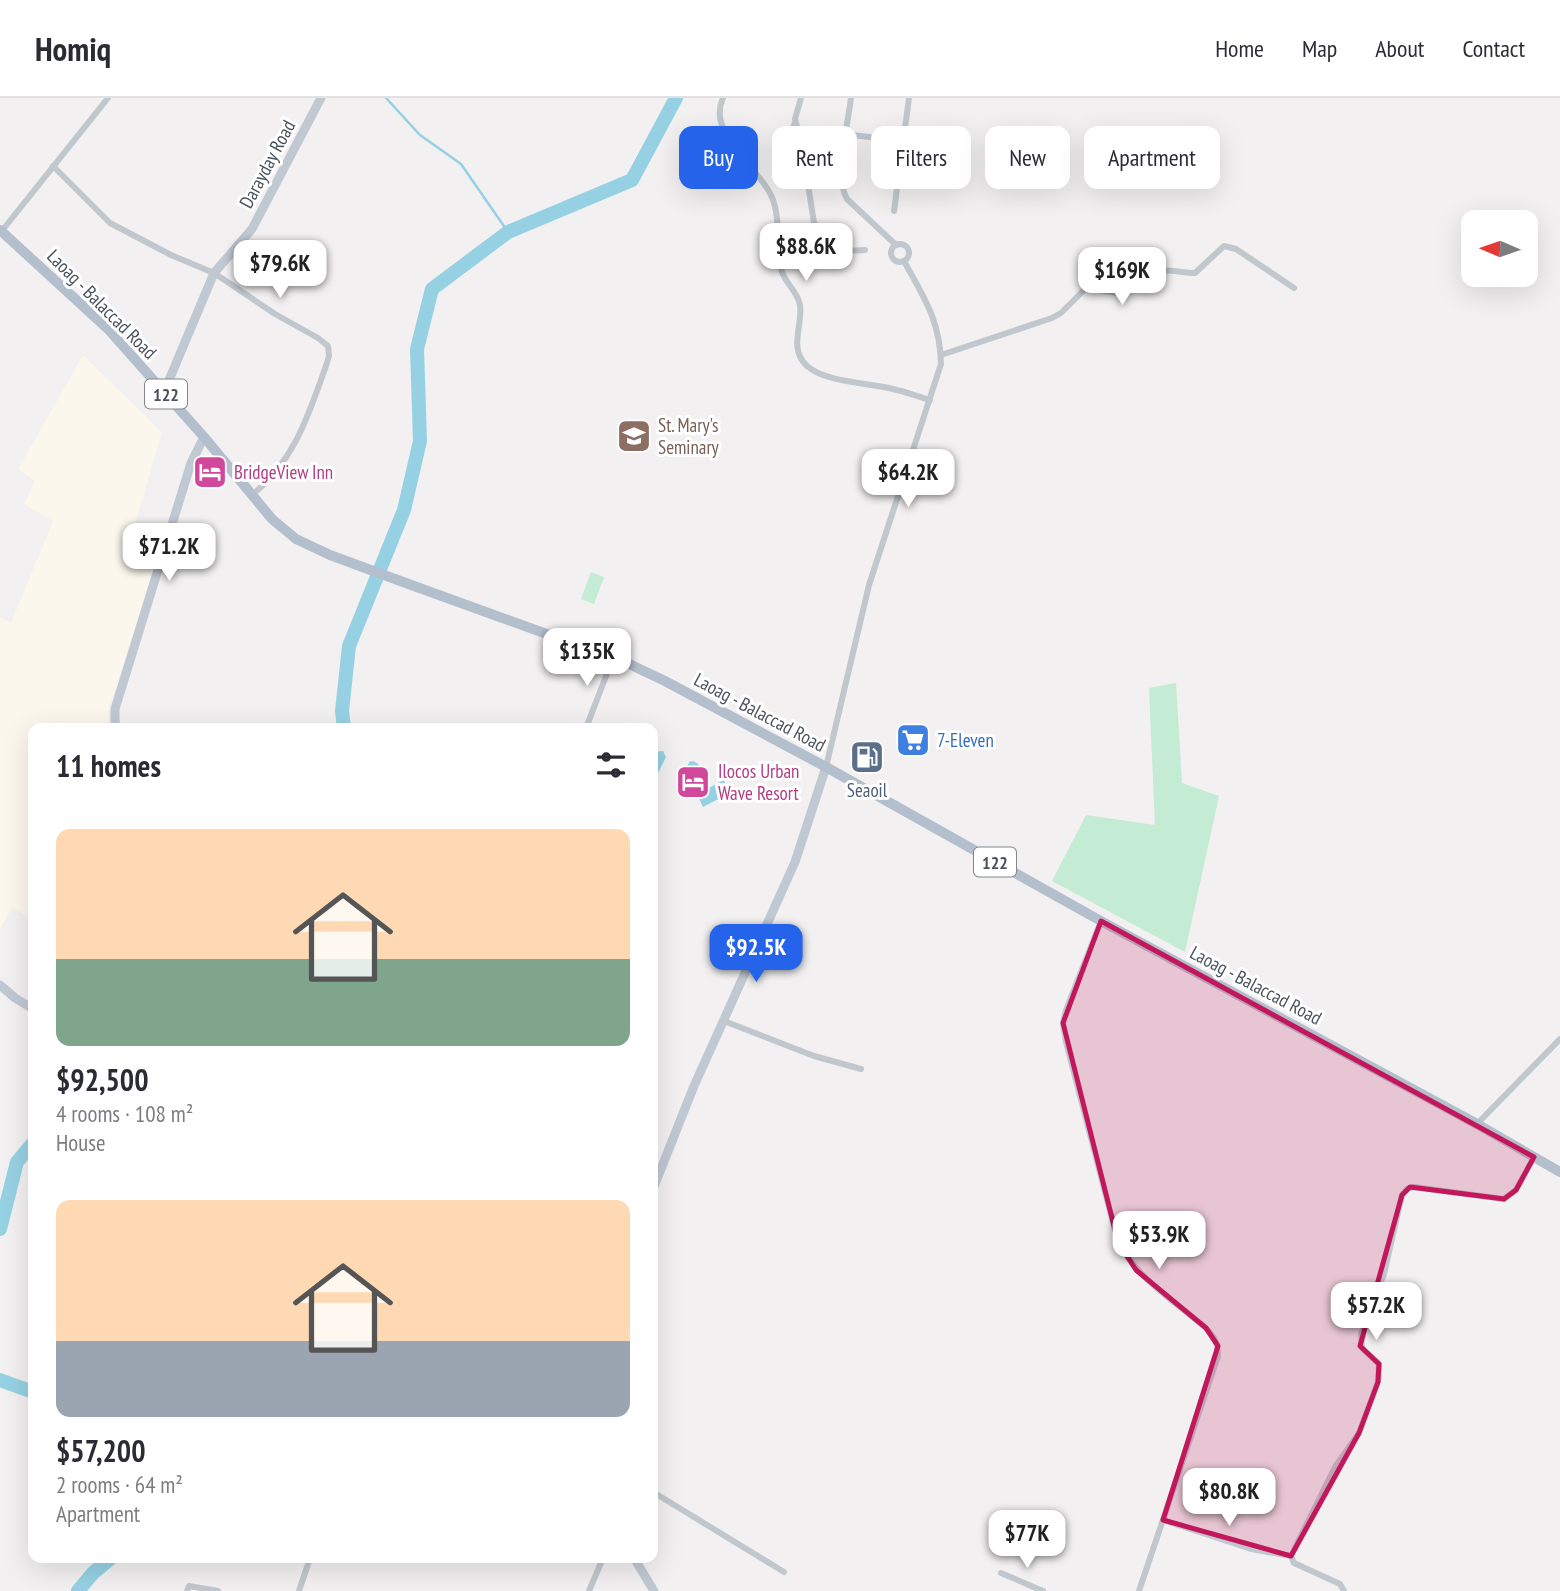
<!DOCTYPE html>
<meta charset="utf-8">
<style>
:root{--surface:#fff;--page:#f7f7f7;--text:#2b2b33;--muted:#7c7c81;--line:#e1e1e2;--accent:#2563eb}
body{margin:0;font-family:"PT Sans Narrow",sans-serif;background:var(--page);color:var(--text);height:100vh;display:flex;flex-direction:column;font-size:26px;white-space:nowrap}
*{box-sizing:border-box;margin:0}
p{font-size:23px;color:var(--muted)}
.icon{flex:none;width:38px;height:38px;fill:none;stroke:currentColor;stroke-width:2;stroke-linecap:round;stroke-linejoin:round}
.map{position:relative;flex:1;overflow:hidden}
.panel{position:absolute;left:28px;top:625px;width:630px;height:840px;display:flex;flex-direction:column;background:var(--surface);border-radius:14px;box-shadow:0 7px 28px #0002}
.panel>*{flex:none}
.hud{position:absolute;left:679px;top:28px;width:665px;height:63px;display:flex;gap:14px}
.needle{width:46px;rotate:272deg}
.buttons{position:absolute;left:1461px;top:112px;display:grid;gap:14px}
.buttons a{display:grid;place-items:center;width:77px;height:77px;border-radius:14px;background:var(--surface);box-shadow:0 7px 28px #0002;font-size:35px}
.price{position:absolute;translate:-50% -60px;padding:0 16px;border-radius:14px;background:#fff;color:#222;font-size:23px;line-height:46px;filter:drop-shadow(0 2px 4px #0008)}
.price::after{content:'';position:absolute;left:50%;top:42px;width:21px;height:16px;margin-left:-10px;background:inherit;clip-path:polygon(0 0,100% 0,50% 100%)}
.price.active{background:var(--accent);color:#fff}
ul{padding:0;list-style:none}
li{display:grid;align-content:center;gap:14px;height:371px;padding:0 28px}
li span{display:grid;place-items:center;height:217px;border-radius:14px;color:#555}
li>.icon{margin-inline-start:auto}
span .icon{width:126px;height:126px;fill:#fffc;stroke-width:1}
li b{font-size:30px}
h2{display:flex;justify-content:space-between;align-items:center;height:84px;padding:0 28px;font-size:30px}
.chip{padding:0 24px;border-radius:14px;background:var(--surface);box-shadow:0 7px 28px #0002;font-size:24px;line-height:63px}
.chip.active{background:var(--accent);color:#fff}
header{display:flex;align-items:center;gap:42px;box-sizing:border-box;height:98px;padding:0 35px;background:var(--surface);border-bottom:2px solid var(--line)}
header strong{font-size:33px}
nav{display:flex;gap:38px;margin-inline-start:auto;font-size:24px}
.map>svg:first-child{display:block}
</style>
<header>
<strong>Homiq</strong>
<nav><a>Home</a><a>Map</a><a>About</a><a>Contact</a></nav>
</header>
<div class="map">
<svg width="1560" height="1493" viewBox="0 0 1560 1493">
<rect width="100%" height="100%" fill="#f2f0f0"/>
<path fill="#fbf7ec" d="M 83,257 L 162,334 L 129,447 L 158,458 L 109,610 L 108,625 L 110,630 L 33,630 L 33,821 L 12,810 L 0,831 L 0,519 L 11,525 L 53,423 L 24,406 L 35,383 L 18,371 Z"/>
<g fill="#c4ebd4">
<path d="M 591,474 L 604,479 L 594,506 L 581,501 Z"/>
<path d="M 1176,585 L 1182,685 L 1219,698 L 1185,854 L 1052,783 L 1086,717 L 1155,727 L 1149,590 Z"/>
</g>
<g fill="#96d1e3">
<path d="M 663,653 L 666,659 L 658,675 L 653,679 L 653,654 Z"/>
<path d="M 690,663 C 702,663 701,675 706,683 L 699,689 L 695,688 L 686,670 Z"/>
<path d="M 724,682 L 730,695 L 703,709 L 697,696 Z"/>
</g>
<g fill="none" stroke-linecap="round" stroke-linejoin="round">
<path stroke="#96d1e3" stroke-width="2.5" d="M 386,0 L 420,37 L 461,66 L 508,134"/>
<g stroke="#96d1e3" stroke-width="14">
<path d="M 344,630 L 342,613 L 349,548 L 404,412 L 420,343 L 417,251 L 432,191 L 508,134 L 632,82 L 676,0"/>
<path d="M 0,1131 L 17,1064 L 33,1045"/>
<path d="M 0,1282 L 33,1294"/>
<path d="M 78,1493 L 93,1475 L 111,1460"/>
</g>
<g stroke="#c0c7cd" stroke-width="6">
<path d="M 723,0 C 705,38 765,72 774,105 C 781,128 776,152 782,174 C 786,186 798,194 800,207 C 803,228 788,250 807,268 C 825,284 867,285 889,290 C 903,293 917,298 930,302"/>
<path d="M 801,0 L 795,21 L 797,29 L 800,31 L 904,43"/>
<path d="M 851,0 C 848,26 834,79 847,101 L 896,147"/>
<path d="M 795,25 C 785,47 771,71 806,73"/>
<path d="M 811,33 L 806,73 L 814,125 L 833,150 L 846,153 L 865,152"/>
<path d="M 53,68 L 110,125 L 171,157 L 214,175 L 275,216 L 318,240 L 328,248 L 329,258 L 326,268 C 308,318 295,362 252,397"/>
<path d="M 894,113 L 909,0"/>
<path d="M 1,134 L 108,0"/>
<circle cx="900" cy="155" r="9"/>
<path d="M 941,257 L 1052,220 L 1061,215 L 1086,190 L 1125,196 C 1132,191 1137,185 1143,180 C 1160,167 1176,175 1195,175 L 1224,148 L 1236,151 L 1294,190"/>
<path d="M 586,630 L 613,560"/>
<path d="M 826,669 L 869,487 L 941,266 C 940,222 924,200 904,163"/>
<path d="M 1101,823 L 1066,912 L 1063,925 L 1066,944 L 1118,1144 C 1137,1180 1175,1204 1206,1230 C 1215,1240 1218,1245 1218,1258 L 1139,1493"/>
<path d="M 724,923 L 814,958 L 861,971"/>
<path d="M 1477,1026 L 1560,941"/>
<path d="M 653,1394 L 784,1474"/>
<path d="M 1163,1422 L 1251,1451 L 1291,1458"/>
<path d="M 1001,1475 L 1043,1493"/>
<path d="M 187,1493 L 189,1488 L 218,1493"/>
<path d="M 299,1493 L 310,1460"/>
<path d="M 589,1493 L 603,1460"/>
<path d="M 1344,1493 L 1340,1486 L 1294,1465 L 1291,1458 L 1335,1369 L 1359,1335 L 1378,1284 L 1379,1266 L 1362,1250 L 1361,1236 L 1384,1176 L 1402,1097 L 1407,1091 L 1414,1089 L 1504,1101 L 1516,1092 L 1534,1059"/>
</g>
<g stroke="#c0c8d2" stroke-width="9">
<path d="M 164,294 L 214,175 L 252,131 L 321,0"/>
<path d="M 117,630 L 115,623 L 115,611 L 191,365 L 204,339"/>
<path d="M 0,887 L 15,900 L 33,911"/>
<path d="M 653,1091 L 694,988 L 795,764 L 826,669"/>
<path d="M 634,1460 L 654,1493"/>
</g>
<path stroke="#b3bfcc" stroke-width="10" d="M 0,132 L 108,231 L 204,339 L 272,421 L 296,441 L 330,457 L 414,488 L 627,565 L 665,583 L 826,669 L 1101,823 L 1477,1026 L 1560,1074"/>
</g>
<path fill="#c2185b" fill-opacity="0.2" stroke="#c2185b" stroke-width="5" stroke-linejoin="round" d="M 1101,823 L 1534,1059 L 1516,1092 L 1504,1101 L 1410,1089 L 1402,1097 L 1360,1248 L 1379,1266 L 1378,1284 L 1359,1335 L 1291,1458 L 1163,1422 L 1218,1248 L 1206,1230 L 1136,1172 L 1118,1144 L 1063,925 Z"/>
<defs>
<g id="school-square" transform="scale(1.75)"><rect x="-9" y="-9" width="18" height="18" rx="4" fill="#8d6e63" stroke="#fff"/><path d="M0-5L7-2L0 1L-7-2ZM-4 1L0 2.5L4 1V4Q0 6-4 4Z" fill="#fff"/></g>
<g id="hotel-square" transform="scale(1.75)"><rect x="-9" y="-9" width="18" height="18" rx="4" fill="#d1479c" stroke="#fff"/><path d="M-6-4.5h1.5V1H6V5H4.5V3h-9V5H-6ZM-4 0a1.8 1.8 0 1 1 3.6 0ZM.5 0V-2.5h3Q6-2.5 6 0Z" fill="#fff"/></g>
<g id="supermarket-square" transform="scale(1.75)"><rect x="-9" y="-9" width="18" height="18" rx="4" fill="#3f7fe0" stroke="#fff"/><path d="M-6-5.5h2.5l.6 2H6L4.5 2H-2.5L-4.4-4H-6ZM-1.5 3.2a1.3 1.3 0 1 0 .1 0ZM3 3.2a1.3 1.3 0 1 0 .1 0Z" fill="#fff"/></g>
<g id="fuel-square" transform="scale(1.75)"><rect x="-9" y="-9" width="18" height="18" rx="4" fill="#5c6f8a" stroke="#fff"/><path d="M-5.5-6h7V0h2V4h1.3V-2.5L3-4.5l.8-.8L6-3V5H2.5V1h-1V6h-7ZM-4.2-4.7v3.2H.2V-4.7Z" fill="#fff"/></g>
</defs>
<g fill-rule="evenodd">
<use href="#school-square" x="634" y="338"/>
<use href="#hotel-square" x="210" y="374"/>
<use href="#supermarket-square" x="913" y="642"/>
<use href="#fuel-square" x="867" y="659"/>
<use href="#hotel-square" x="693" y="684"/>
</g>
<g text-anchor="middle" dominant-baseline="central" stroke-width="6" stroke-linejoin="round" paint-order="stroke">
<g fill="#fff" stroke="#80878d" stroke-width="2">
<rect x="145" y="281.5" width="42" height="29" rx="5"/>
<rect x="974" y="749.5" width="42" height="29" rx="5"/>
</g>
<g font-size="18" font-weight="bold" fill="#4a535c">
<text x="166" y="296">122</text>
<text x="995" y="764">122</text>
</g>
<g font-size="19" fill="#4a535c" stroke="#fff">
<text transform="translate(267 66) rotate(-62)">Darayday Road</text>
<text transform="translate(102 206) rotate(45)">Laoag - Balaccad Road</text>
<text transform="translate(760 614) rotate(28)">Laoag - Balaccad Road</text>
<text transform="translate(1256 887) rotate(28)">Laoag - Balaccad Road</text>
</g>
<g font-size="19" fill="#785e54" stroke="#fff" text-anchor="start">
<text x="658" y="327">St. Mary's<tspan x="658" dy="22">Seminary</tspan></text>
</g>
<g font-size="19" fill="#b23c85" stroke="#fff" text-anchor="start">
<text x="234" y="374">BridgeView Inn</text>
<text x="718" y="673">Ilocos Urban<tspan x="718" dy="22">Wave Resort</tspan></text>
</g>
<g font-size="19" fill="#366cbe" stroke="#fff" text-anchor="start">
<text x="937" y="642">7-Eleven</text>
</g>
<g font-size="19" fill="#4e5e75" stroke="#fff">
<text x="867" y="692">Seaoil</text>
</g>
</g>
</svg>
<div class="buttons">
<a><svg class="needle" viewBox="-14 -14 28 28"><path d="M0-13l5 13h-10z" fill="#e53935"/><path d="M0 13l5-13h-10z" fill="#7c7c81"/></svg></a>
</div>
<b class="price" style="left:806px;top:185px">$88.6K</b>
<b class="price" style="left:280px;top:202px">$79.6K</b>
<b class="price" style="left:1122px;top:209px">$169K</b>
<b class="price" style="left:908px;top:411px">$64.2K</b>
<b class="price" style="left:169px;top:485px">$71.2K</b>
<b class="price" style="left:587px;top:590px">$135K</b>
<b class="price active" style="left:756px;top:886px">$92.5K</b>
<b class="price" style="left:1159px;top:1173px">$53.9K</b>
<b class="price" style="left:1376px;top:1244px">$57.2K</b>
<b class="price" style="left:1229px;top:1430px">$80.8K</b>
<b class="price" style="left:1027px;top:1472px">$77K</b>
<div class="hud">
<a class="chip active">Buy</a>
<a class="chip">Rent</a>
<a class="chip">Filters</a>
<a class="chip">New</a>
<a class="chip">Apartment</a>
</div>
<section class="panel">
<h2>11 homes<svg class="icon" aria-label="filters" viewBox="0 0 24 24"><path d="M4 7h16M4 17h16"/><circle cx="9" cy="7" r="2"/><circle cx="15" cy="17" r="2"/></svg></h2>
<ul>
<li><span style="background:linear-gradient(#ffd9b3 60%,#7fa58c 0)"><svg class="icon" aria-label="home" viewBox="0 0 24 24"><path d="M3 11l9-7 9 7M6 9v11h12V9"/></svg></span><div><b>$92,500</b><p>4 rooms · 108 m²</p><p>House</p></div></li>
<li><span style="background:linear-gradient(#ffd9b3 65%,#9aa5b1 0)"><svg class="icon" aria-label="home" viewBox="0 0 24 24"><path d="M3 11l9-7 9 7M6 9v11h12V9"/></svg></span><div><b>$57,200</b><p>2 rooms · 64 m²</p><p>Apartment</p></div></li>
</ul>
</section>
</div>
